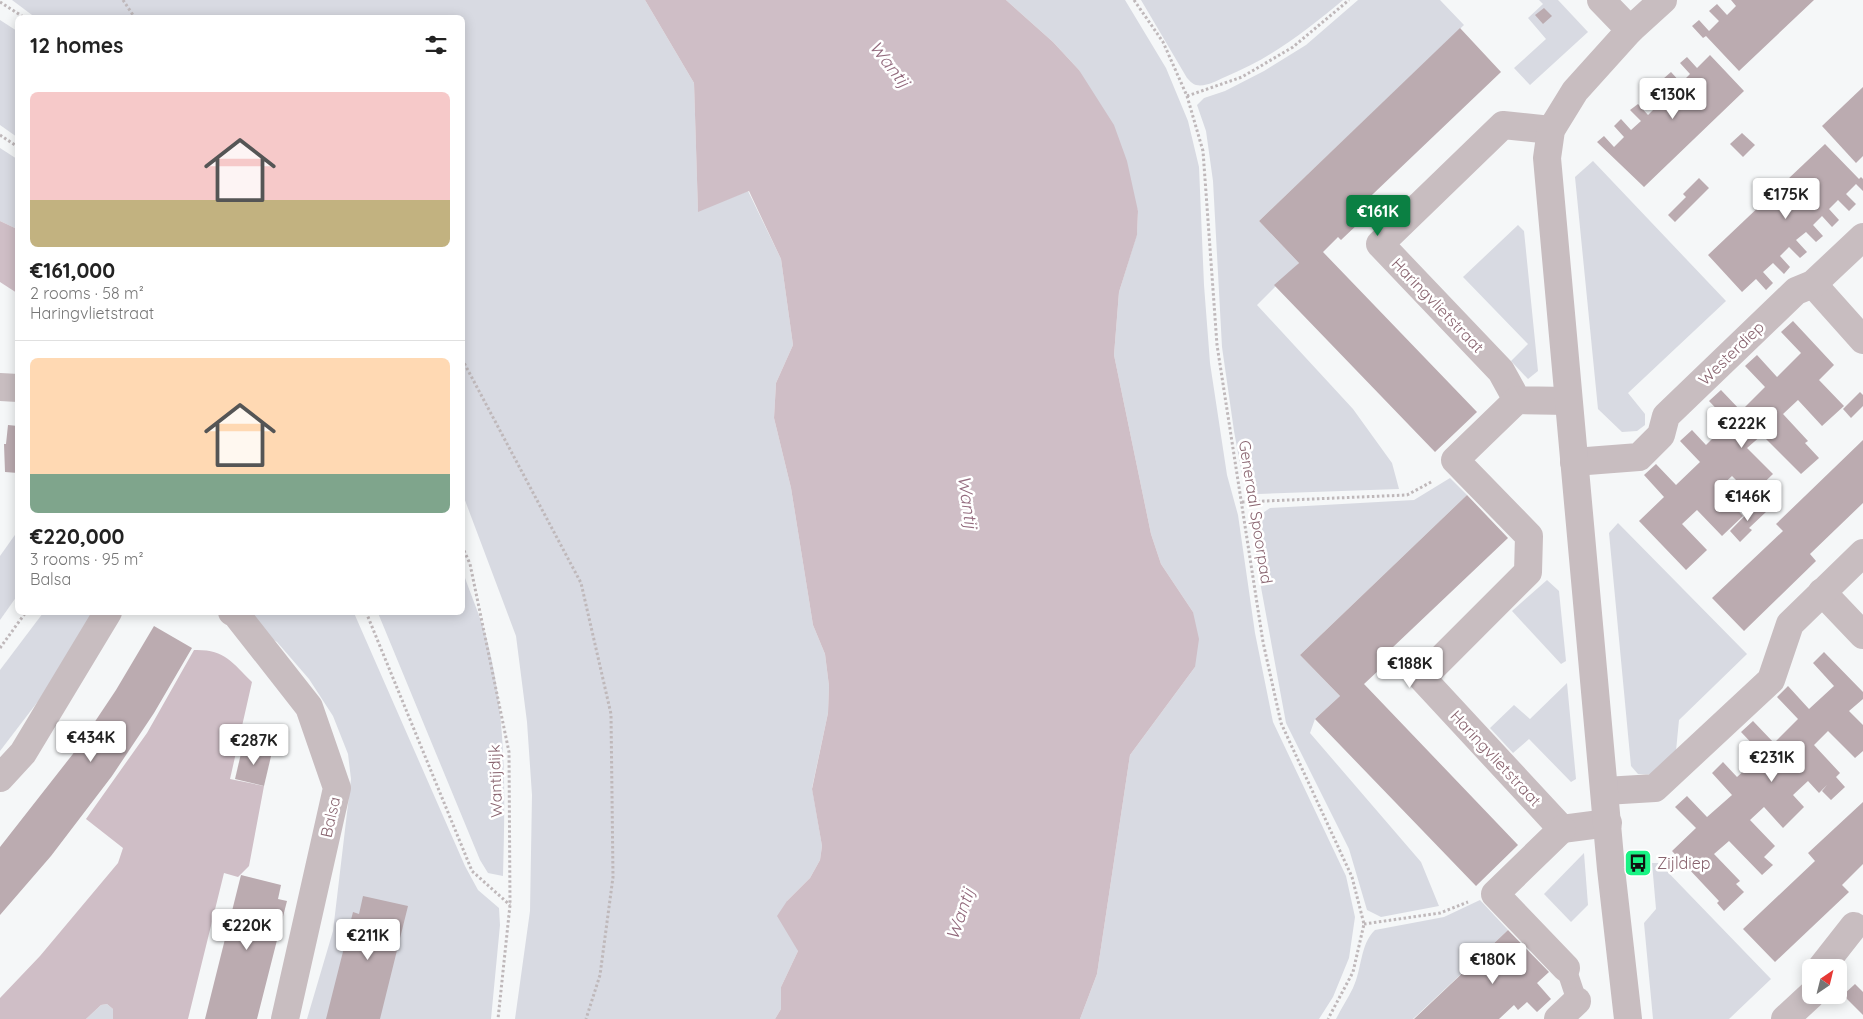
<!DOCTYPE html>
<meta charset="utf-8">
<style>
:root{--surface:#fff;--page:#f2f2f2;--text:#222;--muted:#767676;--line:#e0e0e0;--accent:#0b8043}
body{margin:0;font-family:Quicksand,sans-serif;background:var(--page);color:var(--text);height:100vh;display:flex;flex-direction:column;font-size:19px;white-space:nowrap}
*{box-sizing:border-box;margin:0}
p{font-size:16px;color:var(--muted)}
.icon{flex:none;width:28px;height:28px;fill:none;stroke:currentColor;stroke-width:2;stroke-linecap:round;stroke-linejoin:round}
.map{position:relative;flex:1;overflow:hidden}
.details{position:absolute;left:15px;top:15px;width:450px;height:600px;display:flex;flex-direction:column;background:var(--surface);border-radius:8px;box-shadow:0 2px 12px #0003}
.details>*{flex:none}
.needle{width:32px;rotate:35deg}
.controls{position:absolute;left:1802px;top:959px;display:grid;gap:10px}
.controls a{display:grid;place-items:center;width:45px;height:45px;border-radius:8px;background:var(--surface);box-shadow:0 2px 12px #0003;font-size:25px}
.price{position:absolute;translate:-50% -42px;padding:0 11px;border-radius:5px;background:#fff;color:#222;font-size:16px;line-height:32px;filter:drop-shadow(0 1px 2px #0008)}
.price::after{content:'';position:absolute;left:50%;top:30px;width:15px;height:11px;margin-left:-8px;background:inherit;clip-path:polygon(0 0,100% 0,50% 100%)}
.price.selected{background:var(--accent);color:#fff}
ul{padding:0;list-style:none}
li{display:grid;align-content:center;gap:10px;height:265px;padding:0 15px}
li+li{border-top:1px solid var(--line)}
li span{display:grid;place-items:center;height:155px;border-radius:8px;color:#555}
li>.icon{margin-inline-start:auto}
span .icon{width:90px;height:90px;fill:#fffc;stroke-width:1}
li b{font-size:21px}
h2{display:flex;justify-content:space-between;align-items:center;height:60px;padding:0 15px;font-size:21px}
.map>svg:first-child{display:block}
</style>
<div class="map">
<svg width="1863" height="1019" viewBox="0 0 1863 1019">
<rect width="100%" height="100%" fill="#f5f7f8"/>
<g fill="#d8dae2">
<path d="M 12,0 L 645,0 L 694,83 L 698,211 L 748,191 L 781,259 L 793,345 L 776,383 L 774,418 L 791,488 L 813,625 L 825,654 L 829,686 L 828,713 L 812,788 L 822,846 L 820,860 L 810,878 L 787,901 L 798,951 L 781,987 L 781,1009 L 775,1019 L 515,1019 L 530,911 L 532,795 L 527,722 L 516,636 L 463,495 L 462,18 L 36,18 Z"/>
<path d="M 1006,0 L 1125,0 L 1166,68 L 1188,121 L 1199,167 L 1204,285 L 1210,363 L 1227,475 L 1238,515 L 1255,633 L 1273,722 L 1346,876 L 1355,917 L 1349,958 L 1333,997 L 1319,1019 L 1080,1019 L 1097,974 L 1130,755 L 1195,667 L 1193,612 L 1161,564 L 1151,534 L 1114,355 L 1119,292 L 1137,234 L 1138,211 L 1079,70 L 1053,42 Z"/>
<path d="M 1141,0 L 1343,0 C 1306,31 1270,59 1225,77 C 1216,81 1206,87 1196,85 C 1192,84 1189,80 1187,78 Z"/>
<path d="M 1358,0 L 1440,0 L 1464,25 L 1259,221 L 1299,263 L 1257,305 L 1353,409 L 1392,463 L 1399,489 L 1258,494 L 1248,487 L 1242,475 L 1234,431 L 1222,347 L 1213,181 L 1206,131 L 1197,105 L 1204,98 L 1225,91 L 1264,71 L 1306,45 Z"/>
<path d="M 1539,0 L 1558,0 L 1588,32 L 1530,85 L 1514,68 L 1546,39 L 1528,18 L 1543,4 Z"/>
<path d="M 0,20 L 17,31 L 17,137 L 0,125 Z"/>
<path d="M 0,148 L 17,159 L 17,229 L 0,221 Z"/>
<path d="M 1593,161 L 1726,301 L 1628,393 L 1645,414 L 1645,425 L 1637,431 L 1622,432 L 1598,409 L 1575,177 Z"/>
<path d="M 1518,225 L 1524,231 L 1538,371 L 1528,379 L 1511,361 L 1528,344 L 1463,277 Z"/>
<path d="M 1450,478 L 1467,495 L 1300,655 L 1340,696 L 1315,719 L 1310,733 L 1421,862 L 1439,906 L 1381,917 L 1367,910 L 1349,849 L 1286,723 L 1258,571 L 1253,532 L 1257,517 L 1270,508 L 1414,500 Z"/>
<path d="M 1618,523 L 1747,654 L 1679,720 L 1675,761 L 1661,775 L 1638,774 L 1631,766 L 1609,533 Z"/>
<path d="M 17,532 L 17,596 L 0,620 L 0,556 Z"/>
<path d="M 463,572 C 471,596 482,620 488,644 C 507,720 505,798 503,876 L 488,873 L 480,860 L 378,613 L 462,612 Z"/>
<path d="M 1547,580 L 1559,591 L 1566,661 L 1561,664 L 1512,611 Z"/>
<path d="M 43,613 L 97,613 L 39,700 L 0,751 L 0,670 Z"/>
<path d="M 231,613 L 354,613 L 465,866 L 478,890 L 499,908 L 500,925 L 491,1019 L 307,1019 L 333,931 L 351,779 L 348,754 L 333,716 L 309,679 L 277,642 Z"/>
<path d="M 1567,683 L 1576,779 L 1571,782 L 1529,739 L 1513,753 L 1490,728 L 1514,705 L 1530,719 Z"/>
<path d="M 1584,853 L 1588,905 L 1571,922 L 1544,894 Z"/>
<path d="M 1652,863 L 1659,863 L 1771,979 L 1729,1019 L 1653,1019 L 1644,923 L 1656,909 Z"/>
<path d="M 1480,900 L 1508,930 L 1413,1019 L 1336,1019 C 1341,1009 1348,998 1353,988 C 1362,969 1360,944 1375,930 L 1444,917 Z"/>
<path d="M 107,1004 L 113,1009 L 113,1019 L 86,1019 L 101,1005 Z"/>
</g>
<g fill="#cfbec6">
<path d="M 645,0 L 1006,0 L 1053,42 L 1079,70 L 1114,125 L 1127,161 L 1138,211 L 1137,235 L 1119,292 L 1114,355 L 1151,534 L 1161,564 L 1193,612 L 1199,639 L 1195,667 L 1130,755 L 1097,974 L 1080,1019 L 775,1019 L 781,1009 L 781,987 L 798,951 L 777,916 L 787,901 L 810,878 L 820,860 L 822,846 L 812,789 L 828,713 L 829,686 L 825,654 L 813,625 L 791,488 L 774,418 L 776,383 L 793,345 L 781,259 L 749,191 L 698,212 L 694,83 Z"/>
<path d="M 0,221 L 17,229 L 17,293 L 0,282 Z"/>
<path d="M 194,650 C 224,649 232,662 252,682 L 230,779 L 264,786 L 249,866 L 238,877 L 224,873 L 188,1019 L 113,1019 L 113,1009 L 107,1004 L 101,1005 L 86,1019 L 0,1019 L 0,998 L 40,956 L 118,863 L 123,848 L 86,819 L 147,733 Z"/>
</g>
<g fill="#bbabb0">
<path d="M 1731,0 L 1814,0 L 1739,71 L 1706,36 L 1703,38 L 1692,26 L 1699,20 L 1709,31 L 1719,21 L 1709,11 L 1717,4 L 1727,15 L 1736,6 Z"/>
<path d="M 1544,8 L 1552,16 L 1543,24 L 1535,15 Z"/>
<path d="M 1460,28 L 1501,72 L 1352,214 L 1360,222 L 1341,240 L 1338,237 L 1323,252 L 1477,412 L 1435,452 L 1274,285 L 1299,263 L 1259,221 Z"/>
<path d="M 1710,55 L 1744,91 L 1644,187 L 1597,142 L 1604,136 L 1614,147 L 1624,137 L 1614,126 L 1621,119 L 1631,130 L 1641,121 L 1630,110 L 1638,104 L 1648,115 L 1658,105 L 1647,94 L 1654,88 L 1664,99 L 1674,90 L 1663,79 L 1671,72 L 1681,83 L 1690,74 L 1680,63 L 1687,57 L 1697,68 Z"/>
<path d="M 1863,87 L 1863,156 L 1856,163 L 1822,126 Z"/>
<path d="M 1742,133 L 1755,145 L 1743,157 L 1730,144 Z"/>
<path d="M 1825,144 L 1859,179 L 1861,177 L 1863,179 L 1863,191 L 1856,184 L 1846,194 L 1856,204 L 1849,211 L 1838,200 L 1829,209 L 1839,220 L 1832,227 L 1822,216 L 1813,225 L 1823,236 L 1816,242 L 1806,232 L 1796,240 L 1807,252 L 1800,258 L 1789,247 L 1780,256 L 1790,267 L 1784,274 L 1773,263 L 1763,272 L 1773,283 L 1766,290 L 1756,279 L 1742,292 L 1708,255 Z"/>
<path d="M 1699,178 L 1709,188 L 1675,222 L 1668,215 L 1686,197 L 1683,194 Z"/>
<path d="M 1793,321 L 1834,365 L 1819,380 L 1844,406 L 1822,426 L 1798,400 L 1783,414 L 1808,441 L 1805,443 L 1819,458 L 1801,474 L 1762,435 L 1747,448 L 1773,474 L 1751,495 L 1732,476 L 1718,489 L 1743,516 L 1722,536 L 1697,510 L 1682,524 L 1707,550 L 1686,570 L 1639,521 L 1664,497 L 1644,475 L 1656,464 L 1676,485 L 1700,462 L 1680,441 L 1692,430 L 1706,445 L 1729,422 L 1709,401 L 1721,390 L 1741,411 L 1765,387 L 1745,366 L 1757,355 L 1777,377 L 1801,353 L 1781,332 Z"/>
<path d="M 1860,392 L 1863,395 L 1863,406 L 1851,418 L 1843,409 Z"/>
<path d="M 8,425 L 18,426 L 18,473 L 5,472 L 4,444 L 6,444 Z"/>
<path d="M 1863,440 L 1863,503 L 1810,554 L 1816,561 L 1744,631 L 1712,598 L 1783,531 L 1776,524 Z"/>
<path d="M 1467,495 L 1508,538 L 1392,648 L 1401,657 L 1383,674 L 1379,670 L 1364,684 L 1518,845 L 1476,886 L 1315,719 L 1340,696 L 1300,655 Z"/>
<path d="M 1758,502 L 1767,511 L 1749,528 L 1752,530 L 1740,542 L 1730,531 Z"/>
<path d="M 154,626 L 192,648 L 154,713 L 112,776 L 51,856 L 0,915 L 0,847 L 76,750 L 116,690 Z"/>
<path d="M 1824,652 L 1863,692 L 1863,699 L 1849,711 L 1863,725 L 1863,751 L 1855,758 L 1828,731 L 1814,745 L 1840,773 L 1836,777 L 1845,787 L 1831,800 L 1822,791 L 1827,785 L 1819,793 L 1808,781 L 1793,795 L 1804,807 L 1783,828 L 1764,807 L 1750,820 L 1775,846 L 1764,857 L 1773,865 L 1762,875 L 1729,841 L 1714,854 L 1740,881 L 1736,884 L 1744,892 L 1724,911 L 1717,903 L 1719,901 L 1672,851 L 1696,828 L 1675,807 L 1687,796 L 1707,817 L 1732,795 L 1712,773 L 1723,762 L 1737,777 L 1762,754 L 1741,732 L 1753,721 L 1774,743 L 1798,719 L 1777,697 L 1788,686 L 1809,709 L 1834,686 L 1813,663 Z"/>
<path d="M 243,745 L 272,752 L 264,786 L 235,779 Z"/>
<path d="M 1863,802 L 1863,864 L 1842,885 L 1849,892 L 1775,962 L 1743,929 L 1815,861 L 1808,853 Z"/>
<path d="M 241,875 L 281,885 L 278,899 L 287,901 L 274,952 L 257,1019 L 205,1019 Z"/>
<path d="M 363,896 L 408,906 L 380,1019 L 326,1019 L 353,912 L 359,914 Z"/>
<path d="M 1508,930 L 1549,972 L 1537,983 L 1551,999 L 1537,1012 L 1527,1002 L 1518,1010 L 1514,1005 L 1499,1019 L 1414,1019 Z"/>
<path d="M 1855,984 L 1863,992 L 1863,1015 L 1843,995 Z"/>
</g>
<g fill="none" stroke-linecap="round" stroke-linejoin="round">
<g stroke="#bfb8ba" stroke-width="3" stroke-dasharray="2.5 2.5" stroke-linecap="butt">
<path d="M 123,0 L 135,18"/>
<path d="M 1134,0 L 1163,42 L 1187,96 L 1203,151 L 1217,345 L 1263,642 L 1281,723 L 1352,877 L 1364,924 L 1353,972 L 1328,1019"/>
<path d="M 0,2 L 25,18"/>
<path d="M 1187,96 L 1242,77 L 1293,47 L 1349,0"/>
<path d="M 0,135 L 18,147"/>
<path d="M 462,359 L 581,583 L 611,714 L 613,877 L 600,975 L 586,1019"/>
<path d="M 1242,502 L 1407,495 L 1433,481"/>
<path d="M 462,546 L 470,564 L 509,752 L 510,905 L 498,1019"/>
<path d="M 366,612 L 472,871 L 510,905"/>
<path d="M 0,648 L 26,612"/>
<path d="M 1364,924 L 1440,913 L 1468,902"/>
</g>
<path stroke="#c8bdc0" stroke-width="20" d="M 1566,968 L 1577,1001"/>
<g stroke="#c8bdc0" stroke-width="28">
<path d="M 1601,0 L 1630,30"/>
<path d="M 1551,130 L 1503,125 L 1380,244 L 1501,371 L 1517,400 L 1568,401"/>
<path d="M 1813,284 L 1863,340"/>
<path d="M 0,387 L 18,388"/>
<path d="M 1517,400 L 1455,460 L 1529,536 L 1528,572 L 1422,678 L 1562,829 L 1608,823"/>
<path d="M 1574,462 L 1639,457 L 1661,435 L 1666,416 L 1796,291 L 1813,284 L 1863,237"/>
<path d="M 1822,592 L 1863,635"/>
<path d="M 232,612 L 236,614 L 309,707 L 337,788 L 285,1019"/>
<path d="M 0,778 L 23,753 L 108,612"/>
<path d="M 1605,791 L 1655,788 L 1771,680 L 1790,624 L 1863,553"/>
<path d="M 1562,829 L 1495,894 L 1566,968"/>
<path d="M 1821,968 L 1854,926"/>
<path d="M 1558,1019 L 1577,1001"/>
<path d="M 1628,1019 L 1611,869 L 1547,158 L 1551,130 L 1575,91 L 1630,30 L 1663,0"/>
<path d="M 1785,1019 L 1811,995"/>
</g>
</g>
<defs>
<g id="bus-square" transform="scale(1.4375)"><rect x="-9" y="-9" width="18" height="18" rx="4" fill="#19f384" stroke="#fff"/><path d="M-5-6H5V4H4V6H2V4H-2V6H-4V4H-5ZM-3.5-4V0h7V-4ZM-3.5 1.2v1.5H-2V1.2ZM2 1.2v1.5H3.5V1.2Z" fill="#111"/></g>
</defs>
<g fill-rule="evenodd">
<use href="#bus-square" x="1638" y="863"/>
</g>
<g text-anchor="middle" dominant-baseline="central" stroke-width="5" stroke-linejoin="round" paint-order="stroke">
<g font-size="16" fill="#89646f" stroke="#fff">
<text transform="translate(1438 305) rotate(46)">Haringvlietstraat</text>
<text transform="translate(1731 353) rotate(-44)">Westerdiep</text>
<text transform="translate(1256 512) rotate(81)">Generaal Spoorpad</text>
<text transform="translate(1496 758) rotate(47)">Haringvlietstraat</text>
<text transform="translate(495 781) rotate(-92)">Wantijdijk</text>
<text transform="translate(330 817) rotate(-77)">Balsa</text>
</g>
<g font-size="16" fill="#89646f" stroke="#fff" text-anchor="start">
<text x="1657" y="863">Zijldiep</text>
</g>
<g font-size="18" font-style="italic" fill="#936a7d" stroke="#fff">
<text transform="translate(890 64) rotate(52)">Wantij</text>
<text transform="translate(968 502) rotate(82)">Wantij</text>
<text transform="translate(960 914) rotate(-71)">Wantij</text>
</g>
</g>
</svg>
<div class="controls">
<a><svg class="needle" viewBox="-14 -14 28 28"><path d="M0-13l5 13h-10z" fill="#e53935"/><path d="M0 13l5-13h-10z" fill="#767676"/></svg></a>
</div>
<b class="price" style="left:1673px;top:120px">€130K</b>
<b class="price" style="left:1786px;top:220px">€175K</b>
<b class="price selected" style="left:1378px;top:237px">€161K</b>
<b class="price" style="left:1742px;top:449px">€222K</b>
<b class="price" style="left:1748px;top:522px">€146K</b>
<b class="price" style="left:1410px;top:689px">€188K</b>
<b class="price" style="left:91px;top:763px">€434K</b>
<b class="price" style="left:254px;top:766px">€287K</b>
<b class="price" style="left:1772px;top:783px">€231K</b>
<b class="price" style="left:247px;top:951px">€220K</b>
<b class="price" style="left:368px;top:961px">€211K</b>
<b class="price" style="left:1493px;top:985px">€180K</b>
<section class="details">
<h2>12 homes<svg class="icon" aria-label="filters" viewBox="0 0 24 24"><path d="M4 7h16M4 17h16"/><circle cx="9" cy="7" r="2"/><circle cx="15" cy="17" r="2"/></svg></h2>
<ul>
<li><span style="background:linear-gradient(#f6c9c9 70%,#c2b280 0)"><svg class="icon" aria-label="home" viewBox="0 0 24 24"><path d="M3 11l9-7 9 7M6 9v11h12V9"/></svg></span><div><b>€161,000</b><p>2 rooms · 58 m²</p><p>Haringvlietstraat</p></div></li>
<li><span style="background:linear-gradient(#ffd9b3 75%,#7fa58c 0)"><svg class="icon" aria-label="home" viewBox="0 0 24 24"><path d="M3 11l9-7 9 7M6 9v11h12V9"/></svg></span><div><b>€220,000</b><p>3 rooms · 95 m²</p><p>Balsa</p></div></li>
</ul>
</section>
</div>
